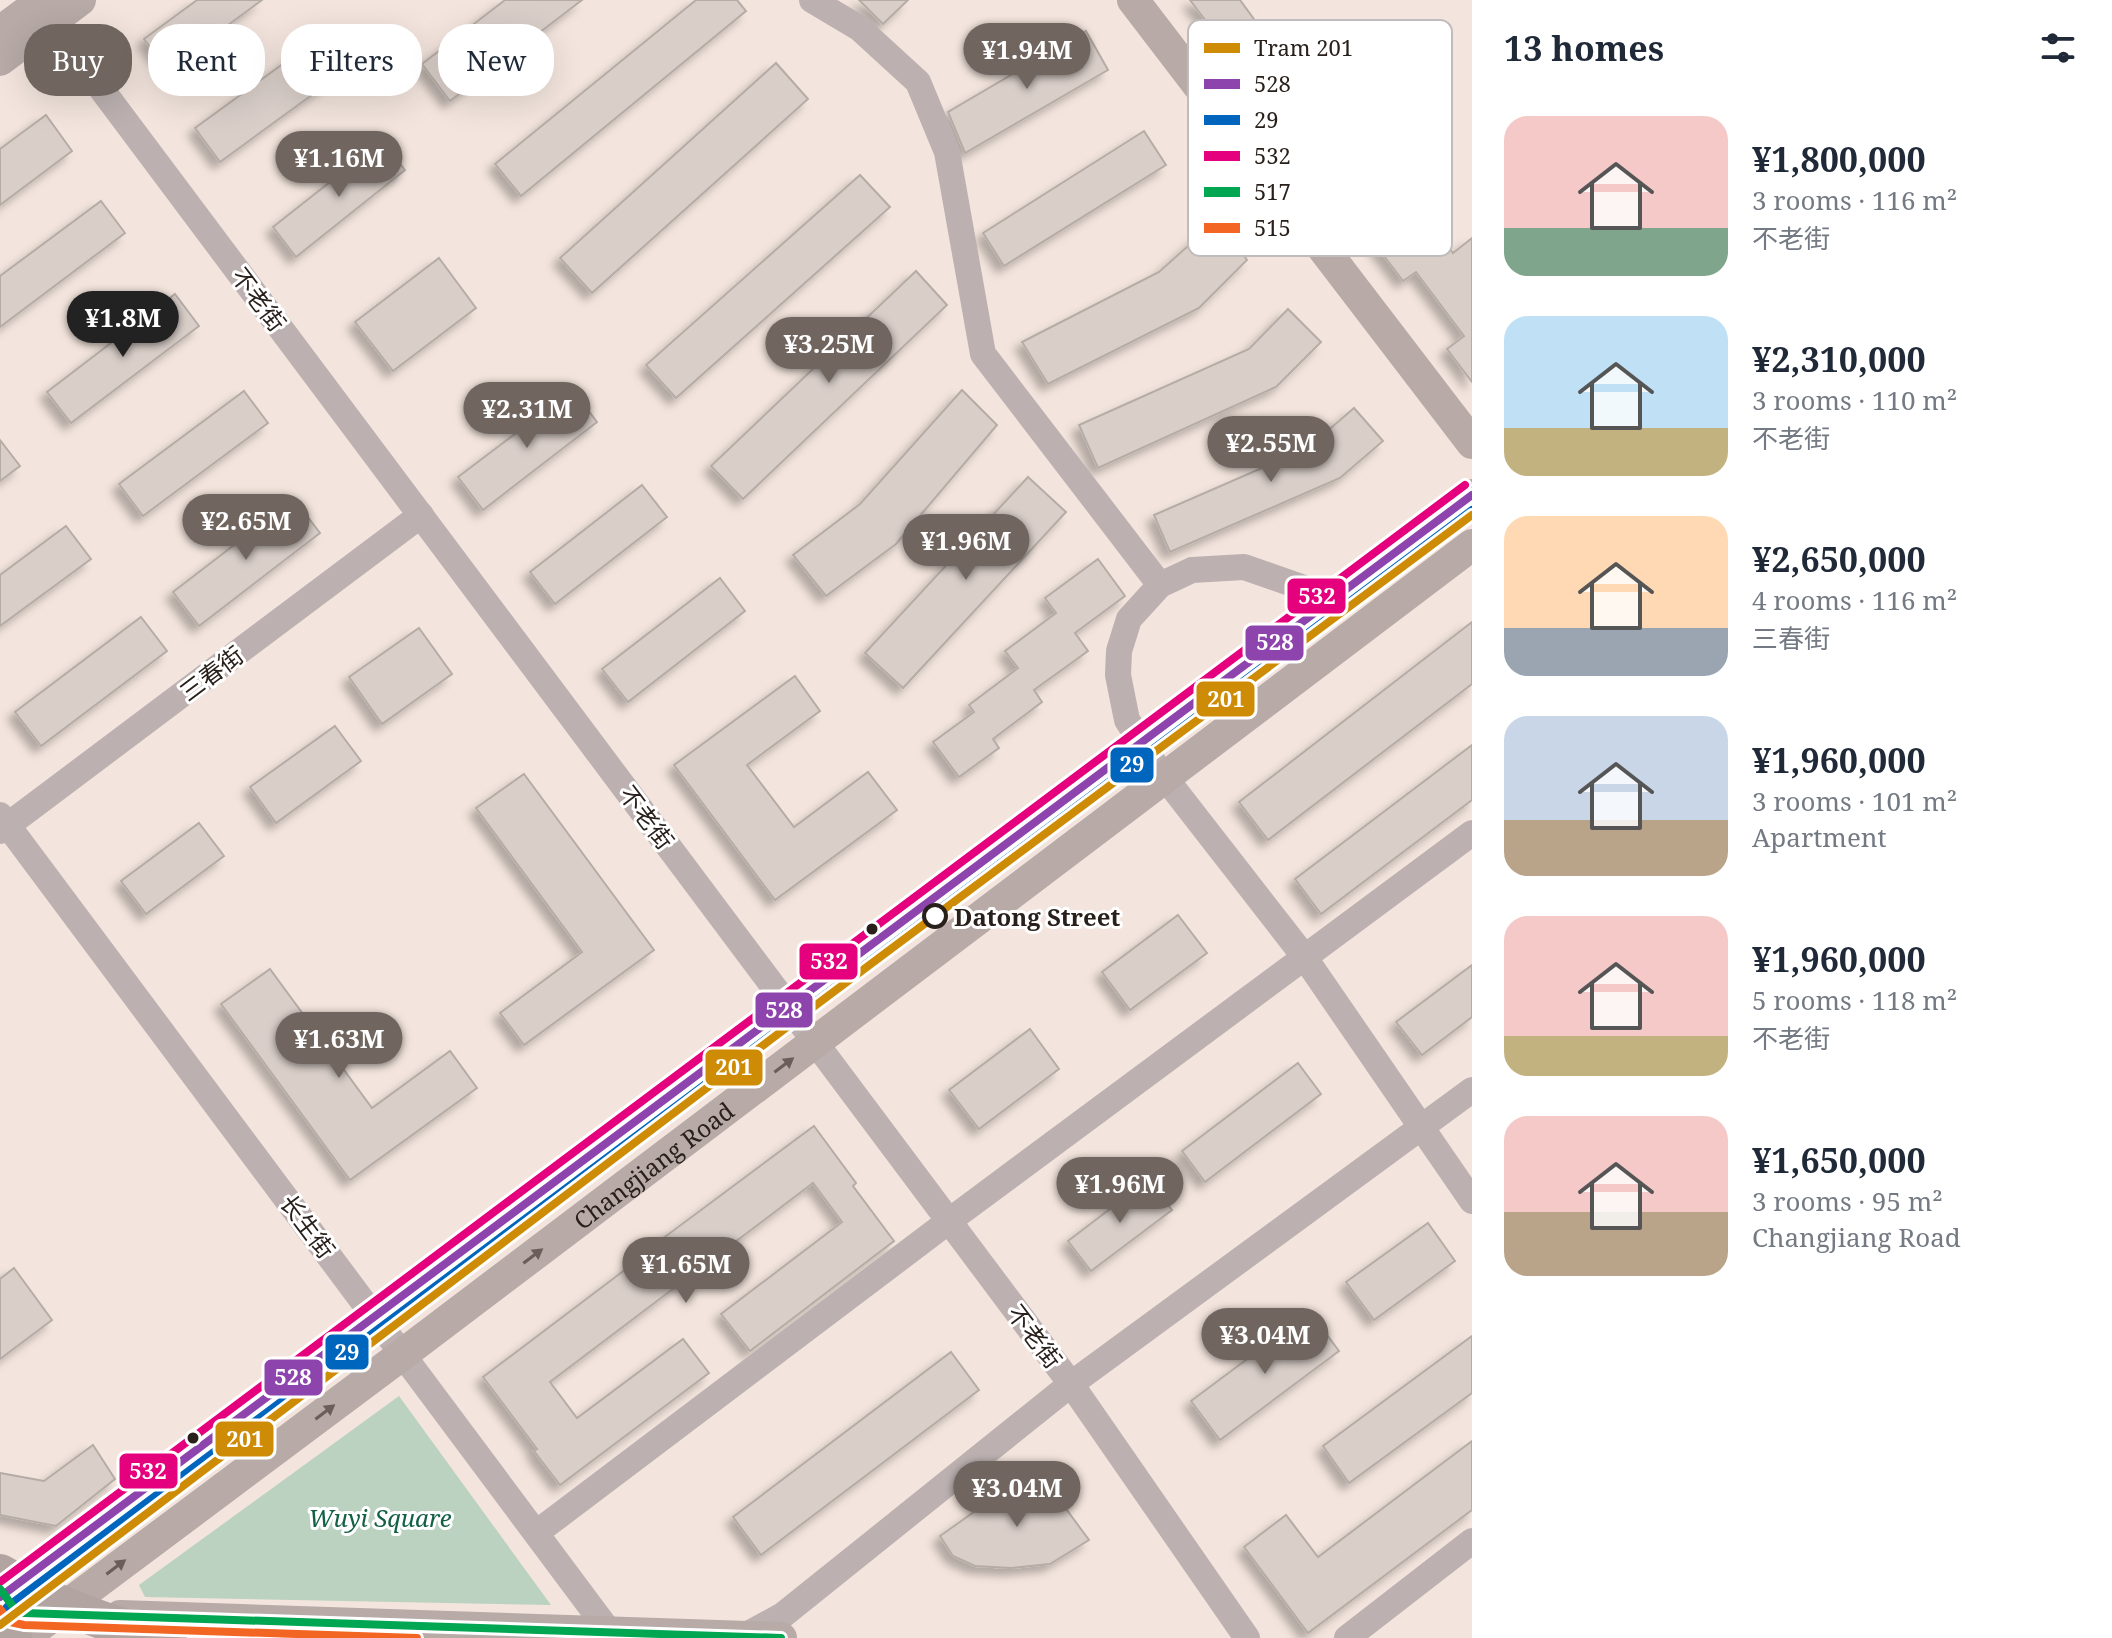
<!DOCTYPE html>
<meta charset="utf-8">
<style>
:root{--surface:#fff;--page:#f6f6f7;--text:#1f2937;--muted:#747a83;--accent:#70655f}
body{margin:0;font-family:"Noto Serif","Noto Sans SC",serif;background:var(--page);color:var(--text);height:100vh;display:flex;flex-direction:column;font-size:30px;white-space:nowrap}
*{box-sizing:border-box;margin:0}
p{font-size:26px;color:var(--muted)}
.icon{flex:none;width:44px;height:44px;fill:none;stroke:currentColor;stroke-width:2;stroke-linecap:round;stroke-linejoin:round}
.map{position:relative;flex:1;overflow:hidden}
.details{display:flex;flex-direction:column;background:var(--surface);width:640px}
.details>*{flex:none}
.hud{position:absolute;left:24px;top:24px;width:760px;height:72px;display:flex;gap:16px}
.price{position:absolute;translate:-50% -68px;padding:0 18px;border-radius:28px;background:var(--accent);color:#fff;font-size:26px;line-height:52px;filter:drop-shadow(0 2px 4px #0008)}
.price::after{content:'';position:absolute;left:50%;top:48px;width:24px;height:18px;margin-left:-12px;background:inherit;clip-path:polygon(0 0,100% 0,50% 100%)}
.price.selected{background:#222;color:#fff}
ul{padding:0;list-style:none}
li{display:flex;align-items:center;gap:24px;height:200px;padding:0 32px}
li span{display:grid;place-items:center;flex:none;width:224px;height:160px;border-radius:24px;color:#555}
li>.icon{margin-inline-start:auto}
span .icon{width:96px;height:96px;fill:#fffc;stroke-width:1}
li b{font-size:34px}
h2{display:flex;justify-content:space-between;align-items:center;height:96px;padding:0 32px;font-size:34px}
.tag{padding:0 28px;border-radius:32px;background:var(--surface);box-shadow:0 8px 32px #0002;font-size:28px;line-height:72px}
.tag.selected{background:var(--accent);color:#fff}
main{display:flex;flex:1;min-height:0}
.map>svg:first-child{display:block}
</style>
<main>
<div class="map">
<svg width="1472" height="1638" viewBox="0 0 1472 1638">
<defs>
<filter id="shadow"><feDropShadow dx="-7" dy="7" stdDeviation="4" flood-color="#0004"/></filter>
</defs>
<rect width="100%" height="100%" fill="#f3e5dd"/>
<path fill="#bbd2c0" d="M 399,1396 L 551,1605 L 145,1597 L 139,1585 Z"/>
<g fill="#d9cec8" stroke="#b6aca6" stroke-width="2" filter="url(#shadow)">
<path d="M 197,0 L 262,0 L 167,70 L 144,39 Z"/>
<path d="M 505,0 L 582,0 L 450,101 L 422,64 Z"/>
<path d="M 696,0 L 737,0 L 746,11 L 521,196 L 495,164 Z"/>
<path d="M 859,0 L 908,0 L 883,24 Z"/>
<path d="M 1190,0 L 1240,0 L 1294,74 L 1311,62 L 1453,253 L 1472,238 L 1472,382 L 1447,349 L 1464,336 L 1416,272 L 1403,281 Z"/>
<path d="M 1086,31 L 1108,70 L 965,153 L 948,112 Z"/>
<path d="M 317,39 L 342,73 L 220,162 L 195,128 Z"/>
<path d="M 776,63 L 808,99 L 592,293 L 560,258 Z"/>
<path d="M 46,115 L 72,151 L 0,205 L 0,149 Z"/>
<path d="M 1144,131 L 1166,165 L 1004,266 L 983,233 Z"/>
<path d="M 382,141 L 405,170 L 296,257 L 273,227 Z"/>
<path d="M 860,175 L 890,207 L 676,398 L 646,365 Z"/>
<path d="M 101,201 L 125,233 L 0,327 L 0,276 Z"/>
<path d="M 1218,219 L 1247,260 L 1199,308 L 1048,384 L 1022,342 L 1159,272 Z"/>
<path d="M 439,258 L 476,308 L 393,371 L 355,322 Z"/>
<path d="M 916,271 L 947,305 L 743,499 L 711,466 Z"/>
<path d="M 175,294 L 199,326 L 71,423 L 47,392 Z"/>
<path d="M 1288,309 L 1321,342 L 1276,387 L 1098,468 L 1079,425 L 1249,349 Z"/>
<path d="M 573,390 L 597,422 L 483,510 L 458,477 Z"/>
<path d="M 962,390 L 997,425 L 896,544 L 826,596 L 793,555 L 860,504 Z"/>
<path d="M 244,391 L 268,423 L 143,516 L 119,484 Z"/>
<path d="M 1354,408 L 1383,441 L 1340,478 L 1170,552 L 1154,515 L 1308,448 Z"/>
<path d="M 0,440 L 20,466 L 0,481 Z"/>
<path d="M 1028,477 L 1066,512 L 903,688 L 865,653 Z"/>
<path d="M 642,485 L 667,517 L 555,604 L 530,572 Z"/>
<path d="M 294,499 L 320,533 L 199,626 L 173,592 Z"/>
<path d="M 66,526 L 91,559 L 0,626 L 0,575 Z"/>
<path d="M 1098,559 L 1125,596 L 1075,633 L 1088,651 L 1034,690 L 1042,702 L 993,739 L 999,748 L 959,777 L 933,742 L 974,712 L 969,705 L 1018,668 L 1005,651 L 1056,613 L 1045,598 Z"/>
<path d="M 720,578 L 745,611 L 628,702 L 602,669 Z"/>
<path d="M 141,617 L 167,651 L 41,746 L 15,712 Z"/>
<path d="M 1472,622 L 1472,684 L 1268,840 L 1239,802 Z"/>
<path d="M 419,628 L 452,674 L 382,724 L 349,677 Z"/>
<path d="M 795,676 L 820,711 L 747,765 L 794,827 L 868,772 L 897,810 L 775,900 L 674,765 Z"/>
<path d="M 335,726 L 361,761 L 276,823 L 250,787 Z"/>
<path d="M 1472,745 L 1472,800 L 1321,914 L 1295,879 Z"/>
<path d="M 524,774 L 654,950 L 524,1045 L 500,1013 L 582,952 L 476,808 Z"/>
<path d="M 199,823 L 224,856 L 146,914 L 121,881 Z"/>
<path d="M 1178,915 L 1207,953 L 1130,1010 L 1102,972 Z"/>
<path d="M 1472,965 L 1472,1017 L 1422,1055 L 1396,1022 Z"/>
<path d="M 270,969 L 372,1108 L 450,1051 L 477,1088 L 350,1180 L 221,1004 Z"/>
<path d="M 1030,1029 L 1059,1069 L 979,1129 L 949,1090 Z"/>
<path d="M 1298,1063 L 1321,1094 L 1205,1182 L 1182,1151 Z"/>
<path d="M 814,1126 L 856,1183 L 853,1186 L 894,1241 L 750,1351 L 721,1314 L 842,1222 L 813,1183 L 550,1382 L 577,1418 L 683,1339 L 709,1373 L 560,1485 L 534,1451 L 537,1449 L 483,1377 L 663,1241 L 662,1239 Z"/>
<path d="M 1148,1180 L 1172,1210 L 1091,1271 L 1068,1241 Z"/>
<path d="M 1428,1223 L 1455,1261 L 1374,1320 L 1346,1282 Z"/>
<path d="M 14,1268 L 52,1320 L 0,1359 L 0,1279 Z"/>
<path d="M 1310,1312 L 1339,1351 L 1220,1440 L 1191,1401 Z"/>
<path d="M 1472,1336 L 1472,1393 L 1349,1483 L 1323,1446 Z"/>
<path d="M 951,1352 L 979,1390 L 761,1555 L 733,1517 Z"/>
<path d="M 1472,1441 L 1472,1510 L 1308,1633 L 1244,1547 L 1286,1515 L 1318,1557 Z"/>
<path d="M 93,1445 L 115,1479 L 56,1526 L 0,1515 L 0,1473 L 44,1481 Z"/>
<path d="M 1036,1468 L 1089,1540 L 1050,1564 L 1011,1568 L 975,1566 L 953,1556 L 940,1536 Z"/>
</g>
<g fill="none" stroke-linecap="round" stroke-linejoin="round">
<g stroke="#bcb1b0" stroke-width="26">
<path d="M 812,0 L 859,28 L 918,82 L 947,152 L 983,354 L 1160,585"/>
<path d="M 40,7 L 1071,1384 L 1247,1638"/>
<path d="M 1325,606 L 1307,589 L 1244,567 L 1192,570 L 1160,585 L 1129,619 L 1119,651 L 1118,675 L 1127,720 L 1156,766 L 1303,955 L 1472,1201"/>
<path d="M 0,815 L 614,1638"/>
<path d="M 0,831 L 421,515"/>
<path d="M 536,1533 L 949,1221 L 1472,833"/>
<path d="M 741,1638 L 783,1615 L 1071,1384 L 1472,1090"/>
<path d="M 1347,1638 L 1472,1541"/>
</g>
<g stroke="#b7aaa7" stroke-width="32">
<path d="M 1133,0 L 1472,443"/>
<path d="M 0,32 L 43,0"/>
<path d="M 0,60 L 80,0"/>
<path d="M 0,1597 L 1472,495"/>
<path d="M 120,1616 L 781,1638"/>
<path id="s1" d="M 23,1638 L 403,1354 L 1472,545"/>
</g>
<g stroke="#b2a4a1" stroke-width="38">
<path d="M 0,1573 C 53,1604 107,1626 168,1638"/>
<path d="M 0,1621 L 13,1638"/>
</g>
<g stroke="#fff" stroke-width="14">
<path id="bus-1" d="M 0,1597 L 1472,495"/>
</g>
<g stroke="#fff" stroke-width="14">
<path id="bus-2" d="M 7,1607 L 1472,510"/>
</g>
<g stroke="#fff" stroke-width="14">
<path id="bus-3" d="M 0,1582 L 1465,485"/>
</g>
<g stroke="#fff" stroke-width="14">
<path id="bus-4" d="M 0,1589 L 17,1612 L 24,1613 L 781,1638"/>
</g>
<g stroke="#fff" stroke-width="14">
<path id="bus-5" d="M 0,1609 L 10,1622 L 24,1625 L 417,1638"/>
</g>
<use href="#bus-1" stroke="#8e44ad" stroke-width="8"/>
<use href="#bus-2" stroke="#0065bd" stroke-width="8"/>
<use href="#bus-3" stroke="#e5007d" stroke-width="8"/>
<use href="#bus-4" stroke="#00a651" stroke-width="8"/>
<use href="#bus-5" stroke="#f26522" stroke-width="8"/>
<g stroke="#fff" stroke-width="14">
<path id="tram-1" d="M 0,1625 L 824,999 L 1472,515"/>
</g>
<use href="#tram-1" stroke="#ce8b05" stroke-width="8"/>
</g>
<defs><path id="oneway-solid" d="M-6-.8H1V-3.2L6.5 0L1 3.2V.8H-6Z" transform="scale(2)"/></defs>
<g fill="#695e5a">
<use href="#oneway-solid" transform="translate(784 1065) rotate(-37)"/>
<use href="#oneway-solid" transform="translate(533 1256) rotate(-37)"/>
<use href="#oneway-solid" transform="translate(325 1412) rotate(-37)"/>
<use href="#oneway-solid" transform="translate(116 1567) rotate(-37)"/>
</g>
<circle fill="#fff" stroke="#29201b" stroke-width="4" cx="935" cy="916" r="11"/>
<g fill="#29201b" stroke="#fff" stroke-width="3">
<circle cx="872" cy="929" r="7"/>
<circle cx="193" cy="1438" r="7"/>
</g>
<g text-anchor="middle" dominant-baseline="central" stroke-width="6" stroke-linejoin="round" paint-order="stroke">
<g font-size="24" fill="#29201b" stroke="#fff">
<text transform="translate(259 299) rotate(53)">不老街</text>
<text transform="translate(211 673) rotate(-37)">三春街</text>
<text transform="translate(647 817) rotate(53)">不老街</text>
<text stroke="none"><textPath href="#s1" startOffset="788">Changjiang Road</textPath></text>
<text transform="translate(308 1226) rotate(53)">长生街</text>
<text transform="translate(1035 1336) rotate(53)">不老街</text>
</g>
<g font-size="24" font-weight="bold" fill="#29201b" stroke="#fff" text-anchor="start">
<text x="954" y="916">Datong Street</text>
</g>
<g font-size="24" font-style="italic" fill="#136044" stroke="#fff">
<text x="380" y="1517">Wuyi Square</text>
</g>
</g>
<rect x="1188" y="20" width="264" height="236" rx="12" fill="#fff" stroke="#bfbcbb" stroke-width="2"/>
<rect x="1204" y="43" width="36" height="10" fill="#ce8b05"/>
<rect x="1204" y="79" width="36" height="10" fill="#8e44ad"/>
<rect x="1204" y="115" width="36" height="10" fill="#0065bd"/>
<rect x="1204" y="151" width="36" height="10" fill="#e5007d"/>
<rect x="1204" y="187" width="36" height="10" fill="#00a651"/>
<rect x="1204" y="223" width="36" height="10" fill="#f26522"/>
<g font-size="22" fill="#29201b">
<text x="1254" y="56">Tram 201</text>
<text x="1254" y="92">528</text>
<text x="1254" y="128">29</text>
<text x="1254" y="164">532</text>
<text x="1254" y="200">517</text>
<text x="1254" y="236">515</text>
</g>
<g stroke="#fff" stroke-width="3">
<rect x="1286" y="577" width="61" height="38" rx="8" fill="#e5007d"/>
<rect x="1244" y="624" width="61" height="38" rx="8" fill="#8e44ad"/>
<rect x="1195" y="680" width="61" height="38" rx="8" fill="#ce8b05"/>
<rect x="1109" y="746" width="46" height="38" rx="8" fill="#0065bd"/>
<rect x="798" y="942" width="61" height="39" rx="8" fill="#e5007d"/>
<rect x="754" y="991" width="60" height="38" rx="8" fill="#8e44ad"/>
<rect x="704" y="1048" width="60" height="39" rx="8" fill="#ce8b05"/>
<rect x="324" y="1333" width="46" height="38" rx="8" fill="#0065bd"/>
<rect x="263" y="1358" width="61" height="39" rx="8" fill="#8e44ad"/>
<rect x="214" y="1420" width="61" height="38" rx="8" fill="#ce8b05"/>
<rect x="118" y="1452" width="61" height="38" rx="8" fill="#e5007d"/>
</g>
<g font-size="22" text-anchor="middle" font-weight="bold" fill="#fff">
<text x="1317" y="604">532</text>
<text x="1275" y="650">528</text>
<text x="1226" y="707">201</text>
<text x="1132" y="772">29</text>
<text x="829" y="969">532</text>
<text x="784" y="1018">528</text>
<text x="734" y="1075">201</text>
<text x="347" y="1360">29</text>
<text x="293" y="1385">528</text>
<text x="245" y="1447">201</text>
<text x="148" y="1479">532</text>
</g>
</svg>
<b class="price" style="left:1027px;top:91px">¥1.94M</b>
<b class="price" style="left:339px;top:199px">¥1.16M</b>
<b class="price selected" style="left:123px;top:359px">¥1.8M</b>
<b class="price" style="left:829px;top:385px">¥3.25M</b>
<b class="price" style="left:527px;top:450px">¥2.31M</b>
<b class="price" style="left:1271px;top:484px">¥2.55M</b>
<b class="price" style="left:246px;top:562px">¥2.65M</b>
<b class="price" style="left:966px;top:582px">¥1.96M</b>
<b class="price" style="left:339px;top:1080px">¥1.63M</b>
<b class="price" style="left:1120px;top:1225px">¥1.96M</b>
<b class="price" style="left:686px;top:1305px">¥1.65M</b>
<b class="price" style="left:1265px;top:1376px">¥3.04M</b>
<b class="price" style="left:1017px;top:1529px">¥3.04M</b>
<div class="hud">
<a class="tag selected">Buy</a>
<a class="tag">Rent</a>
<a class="tag">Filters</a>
<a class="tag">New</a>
</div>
</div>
<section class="details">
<h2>13 homes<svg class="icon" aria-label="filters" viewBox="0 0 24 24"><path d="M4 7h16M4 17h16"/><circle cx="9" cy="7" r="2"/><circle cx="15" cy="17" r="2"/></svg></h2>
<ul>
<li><span style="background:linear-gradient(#f6c9c9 70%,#7fa58c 0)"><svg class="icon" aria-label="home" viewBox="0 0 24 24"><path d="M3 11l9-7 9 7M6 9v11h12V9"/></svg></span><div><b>¥1,800,000</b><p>3 rooms · 116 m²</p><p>不老街</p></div></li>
<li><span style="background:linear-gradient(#bfe0f5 70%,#c2b280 0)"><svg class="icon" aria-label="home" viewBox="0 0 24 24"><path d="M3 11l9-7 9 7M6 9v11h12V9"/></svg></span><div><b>¥2,310,000</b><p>3 rooms · 110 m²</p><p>不老街</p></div></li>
<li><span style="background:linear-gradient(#ffd9b3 70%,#9aa5b1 0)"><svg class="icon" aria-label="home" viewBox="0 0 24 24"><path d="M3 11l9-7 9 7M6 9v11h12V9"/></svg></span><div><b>¥2,650,000</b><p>4 rooms · 116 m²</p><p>三春街</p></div></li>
<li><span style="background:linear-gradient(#c9d6e8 65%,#b9a48a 0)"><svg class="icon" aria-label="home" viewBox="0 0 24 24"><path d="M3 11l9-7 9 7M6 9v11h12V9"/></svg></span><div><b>¥1,960,000</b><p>3 rooms · 101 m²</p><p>Apartment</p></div></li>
<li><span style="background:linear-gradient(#f6c9c9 75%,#c2b280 0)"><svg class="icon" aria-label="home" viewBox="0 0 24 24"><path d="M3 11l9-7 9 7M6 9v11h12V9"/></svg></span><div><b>¥1,960,000</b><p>5 rooms · 118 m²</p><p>不老街</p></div></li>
<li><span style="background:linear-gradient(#f6c9c9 60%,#b9a48a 0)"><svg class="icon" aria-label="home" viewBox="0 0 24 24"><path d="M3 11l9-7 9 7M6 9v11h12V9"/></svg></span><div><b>¥1,650,000</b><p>3 rooms · 95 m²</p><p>Changjiang Road</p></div></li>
</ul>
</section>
</main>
